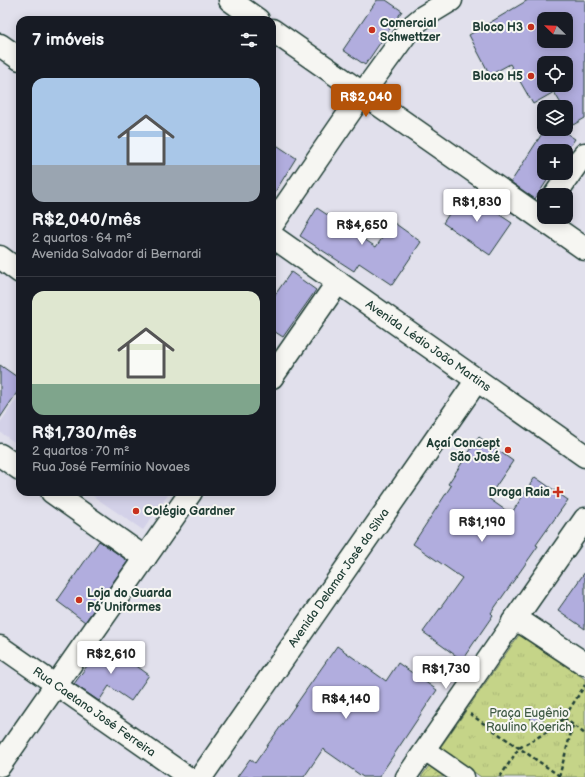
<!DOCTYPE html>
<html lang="pt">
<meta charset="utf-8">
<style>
:root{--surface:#171b24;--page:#242831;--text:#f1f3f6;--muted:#9ea1a6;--line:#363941;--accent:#b45309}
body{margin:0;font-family:"Balsamiq Sans",sans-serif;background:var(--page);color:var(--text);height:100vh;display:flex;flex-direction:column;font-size:15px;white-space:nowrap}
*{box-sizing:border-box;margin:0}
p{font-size:13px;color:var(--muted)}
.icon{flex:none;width:22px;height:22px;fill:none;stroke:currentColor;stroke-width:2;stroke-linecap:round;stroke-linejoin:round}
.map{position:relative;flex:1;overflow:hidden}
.details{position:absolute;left:16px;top:16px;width:260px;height:480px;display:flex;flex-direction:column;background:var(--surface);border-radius:12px;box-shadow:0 2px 10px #0003}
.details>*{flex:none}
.needle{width:26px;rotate:293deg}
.controls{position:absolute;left:537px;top:12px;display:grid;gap:8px}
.controls a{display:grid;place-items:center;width:36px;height:36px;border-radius:8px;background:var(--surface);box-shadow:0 2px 10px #0003;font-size:20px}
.price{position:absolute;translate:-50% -34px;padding:0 9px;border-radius:4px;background:#fff;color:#222;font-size:13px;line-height:26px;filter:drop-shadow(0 1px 2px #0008)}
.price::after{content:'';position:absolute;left:50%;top:24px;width:12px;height:9px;margin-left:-6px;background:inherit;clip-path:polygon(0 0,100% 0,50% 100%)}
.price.selected{background:var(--accent);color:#fff}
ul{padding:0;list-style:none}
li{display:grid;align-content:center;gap:8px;height:212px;padding:0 16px}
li+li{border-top:1px solid var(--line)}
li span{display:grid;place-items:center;height:124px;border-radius:12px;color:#555}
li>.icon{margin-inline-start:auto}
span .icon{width:72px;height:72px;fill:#fffc;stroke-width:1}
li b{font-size:17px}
h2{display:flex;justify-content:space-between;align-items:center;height:48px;padding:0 16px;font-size:17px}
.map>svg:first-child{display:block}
</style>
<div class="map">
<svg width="585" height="777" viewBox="0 0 585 777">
<defs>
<pattern id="park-tufts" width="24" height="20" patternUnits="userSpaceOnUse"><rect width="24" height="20" fill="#c5d488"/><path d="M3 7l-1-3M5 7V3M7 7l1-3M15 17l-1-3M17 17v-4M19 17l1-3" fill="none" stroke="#a9b776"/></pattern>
<pattern id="garden-furrows" width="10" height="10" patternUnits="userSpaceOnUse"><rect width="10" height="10" fill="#c5d488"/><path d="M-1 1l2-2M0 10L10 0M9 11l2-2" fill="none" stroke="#a9b776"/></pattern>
</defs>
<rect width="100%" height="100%" fill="#e1e0ec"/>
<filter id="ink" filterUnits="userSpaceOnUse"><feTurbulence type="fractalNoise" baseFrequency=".025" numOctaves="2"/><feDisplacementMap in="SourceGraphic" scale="8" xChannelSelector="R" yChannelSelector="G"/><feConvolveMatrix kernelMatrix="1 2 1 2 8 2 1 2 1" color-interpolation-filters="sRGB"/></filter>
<g filter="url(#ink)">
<g fill="#d3d1e8">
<path d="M 20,394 L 20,446 L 0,432 L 0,423 Z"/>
<path d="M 87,492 L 170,492 L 143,530 Z"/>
</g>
<path fill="url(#park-tufts)" stroke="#72885e" d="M 519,635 L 585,679 L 585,777 L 481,777 L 440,748 Z"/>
<path fill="url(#garden-furrows)" stroke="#72885e" d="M 429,766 L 444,777 L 421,777 Z"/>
<g fill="#b1adde" stroke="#1f3d34" fill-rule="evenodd">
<path d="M 377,0 L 386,0 L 402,11 L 365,65 L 343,50 Z"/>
<path d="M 528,0 L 585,0 L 585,118 L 573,125 L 566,113 L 566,107 L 563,107 L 554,92 L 533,104 L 510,64 L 490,75 L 469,35 ZM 544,19 L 566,19 L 566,41 L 544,41 ZM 544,63 L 566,63 L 566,85 L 544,85 Z"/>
<path d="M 545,129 L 560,129 L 575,139 L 566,152 L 544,151 L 544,173 L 552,173 L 535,199 L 511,182 Z"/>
<path d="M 272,142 L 296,158 L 272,197 Z"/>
<path d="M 464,191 L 512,223 L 490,255 L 443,223 Z"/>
<path d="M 317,208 L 376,247 L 393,222 L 421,242 L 392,285 L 359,263 L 354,271 L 300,236 Z"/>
<path d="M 291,272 L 316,290 L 283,337 L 272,330 L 272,299 Z"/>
<path d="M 0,365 L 20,379 L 20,388 L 0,418 Z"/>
<path d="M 479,437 L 513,461 L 488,498 L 511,514 L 535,477 L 568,500 L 536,545 L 538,546 L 491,613 L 493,615 L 462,660 L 423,632 L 462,578 L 413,544 L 451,486 L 448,484 Z"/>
<path d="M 99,541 L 128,561 L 85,622 L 57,601 Z"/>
<path d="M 585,572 L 585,629 L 558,610 Z"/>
<path d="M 104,642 L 149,675 L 131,701 L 109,686 L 99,701 L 74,684 Z"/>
<path d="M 337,646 L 386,681 L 398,663 L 437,690 L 379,777 L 363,777 L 323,749 L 304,777 L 237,777 L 250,759 L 255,763 Z"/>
<circle cx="537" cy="716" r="7"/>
</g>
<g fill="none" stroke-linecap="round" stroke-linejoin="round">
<g stroke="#1f3d34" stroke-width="23">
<g id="street">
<path d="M 0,646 L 188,777"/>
<path d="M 425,750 L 464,777"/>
<path d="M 406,777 L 513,622"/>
</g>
</g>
<g stroke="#1f3d34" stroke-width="25">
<g id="secondary">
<path d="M 230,0 L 258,20"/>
<path d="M 272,30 L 585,249"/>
<path d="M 555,195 L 578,162 L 585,154"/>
<path d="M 272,225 L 363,93 L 411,27 L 423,17 L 451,0"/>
<path d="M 0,257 L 20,272"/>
<path d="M 272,377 L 338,282"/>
<path d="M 0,455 L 20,469"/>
<path d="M 52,492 L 145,558"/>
<path d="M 513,622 L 585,519"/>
<path d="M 513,622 L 523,623 L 585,664"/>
<path d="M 0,765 L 191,492"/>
</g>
</g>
<g stroke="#1f3d34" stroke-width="25">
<g id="primary">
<path d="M 0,45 L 20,59"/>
<path d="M 272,236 L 585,456"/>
<path d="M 201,777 L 477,380"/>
</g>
</g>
<g stroke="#1f3d34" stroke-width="2.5" stroke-dasharray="4 3" stroke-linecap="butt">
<path d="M 470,714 L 561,777"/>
<path d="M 564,718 L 585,734"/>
<path d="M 500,777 L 519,748 L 552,729 L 564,718 L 585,685"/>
<path d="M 559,777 L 573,725"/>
</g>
<use href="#street" stroke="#f6f6f2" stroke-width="20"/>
<use href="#secondary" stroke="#f6f6f2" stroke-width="22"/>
<use href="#primary" stroke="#f6f6f2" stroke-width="22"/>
</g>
</g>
<g fill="#c8321e" stroke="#f6f6f2" stroke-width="1.5">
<circle cx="531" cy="27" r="4"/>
<circle cx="372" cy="30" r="4"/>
<circle cx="531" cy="76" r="4"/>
<circle cx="508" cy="450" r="4"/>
<path d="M556 486h4v4h4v4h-4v4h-4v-4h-4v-4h4z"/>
<circle cx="136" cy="511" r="4"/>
<circle cx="79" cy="600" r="4"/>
</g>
<g text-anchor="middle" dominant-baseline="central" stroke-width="4" stroke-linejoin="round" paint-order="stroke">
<g font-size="12" font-weight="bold" fill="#1f3d34" stroke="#f6f6f2" text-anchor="end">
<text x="380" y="23" text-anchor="start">Comercial<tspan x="380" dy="14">Schwettzer</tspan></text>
<text x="523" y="27">Bloco H3</text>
<text x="523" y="76">Bloco H5</text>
<text x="500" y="443">Açaí Concept<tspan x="500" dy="14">São José</tspan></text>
<text x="550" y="492">Droga Raia</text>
<text x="144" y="511" text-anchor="start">Colégio Gardner</text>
<text x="87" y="593" text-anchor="start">Loja do Guarda<tspan x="87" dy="14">Pó Uniformes</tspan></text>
</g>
<g font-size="12" fill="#1f3d34" stroke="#f6f6f2">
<text transform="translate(428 346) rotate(35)">Avenida Lédio João Martins</text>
<text transform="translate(339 578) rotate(-55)">Avenida Delamar José da Silva</text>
<text transform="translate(94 712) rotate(35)">Rua Caetano José Ferreira</text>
</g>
<g font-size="12" fill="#405b45" stroke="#f6f6f2">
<text x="529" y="713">Praça Eugênio<tspan x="529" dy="14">Raulino Koerich</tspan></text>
</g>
</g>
</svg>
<div class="controls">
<a><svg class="needle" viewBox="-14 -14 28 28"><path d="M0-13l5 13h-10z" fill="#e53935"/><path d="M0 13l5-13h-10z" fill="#9ea1a6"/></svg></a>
<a><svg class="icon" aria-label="locate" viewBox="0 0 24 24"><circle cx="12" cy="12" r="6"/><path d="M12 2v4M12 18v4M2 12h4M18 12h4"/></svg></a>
<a><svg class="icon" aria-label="layers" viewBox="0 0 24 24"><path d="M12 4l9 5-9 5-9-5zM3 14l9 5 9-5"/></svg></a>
<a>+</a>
<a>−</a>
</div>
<b class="price selected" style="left:366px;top:118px">R$2,040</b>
<b class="price" style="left:477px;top:223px">R$1,830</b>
<b class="price" style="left:362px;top:246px">R$4,650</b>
<b class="price" style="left:482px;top:543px">R$1,190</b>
<b class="price" style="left:111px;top:675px">R$2,610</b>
<b class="price" style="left:446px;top:690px">R$1,730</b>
<b class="price" style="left:346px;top:720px">R$4,140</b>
<section class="details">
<h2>7 imóveis<svg class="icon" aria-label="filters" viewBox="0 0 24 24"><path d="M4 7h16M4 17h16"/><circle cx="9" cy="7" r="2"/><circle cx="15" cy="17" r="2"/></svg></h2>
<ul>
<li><span style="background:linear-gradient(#a9c7e8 70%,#9aa5b1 0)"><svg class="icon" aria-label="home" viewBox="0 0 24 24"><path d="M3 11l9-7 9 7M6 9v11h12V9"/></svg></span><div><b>R$2,040/mês</b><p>2 quartos · 64 m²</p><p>Avenida Salvador di Bernardi</p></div></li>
<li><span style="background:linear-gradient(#dfe7d0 75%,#7fa58c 0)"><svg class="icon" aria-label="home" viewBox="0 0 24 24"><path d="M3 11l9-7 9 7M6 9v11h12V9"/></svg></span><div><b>R$1,730/mês</b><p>2 quartos · 70 m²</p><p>Rua José Fermínio Novaes</p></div></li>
</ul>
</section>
</div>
